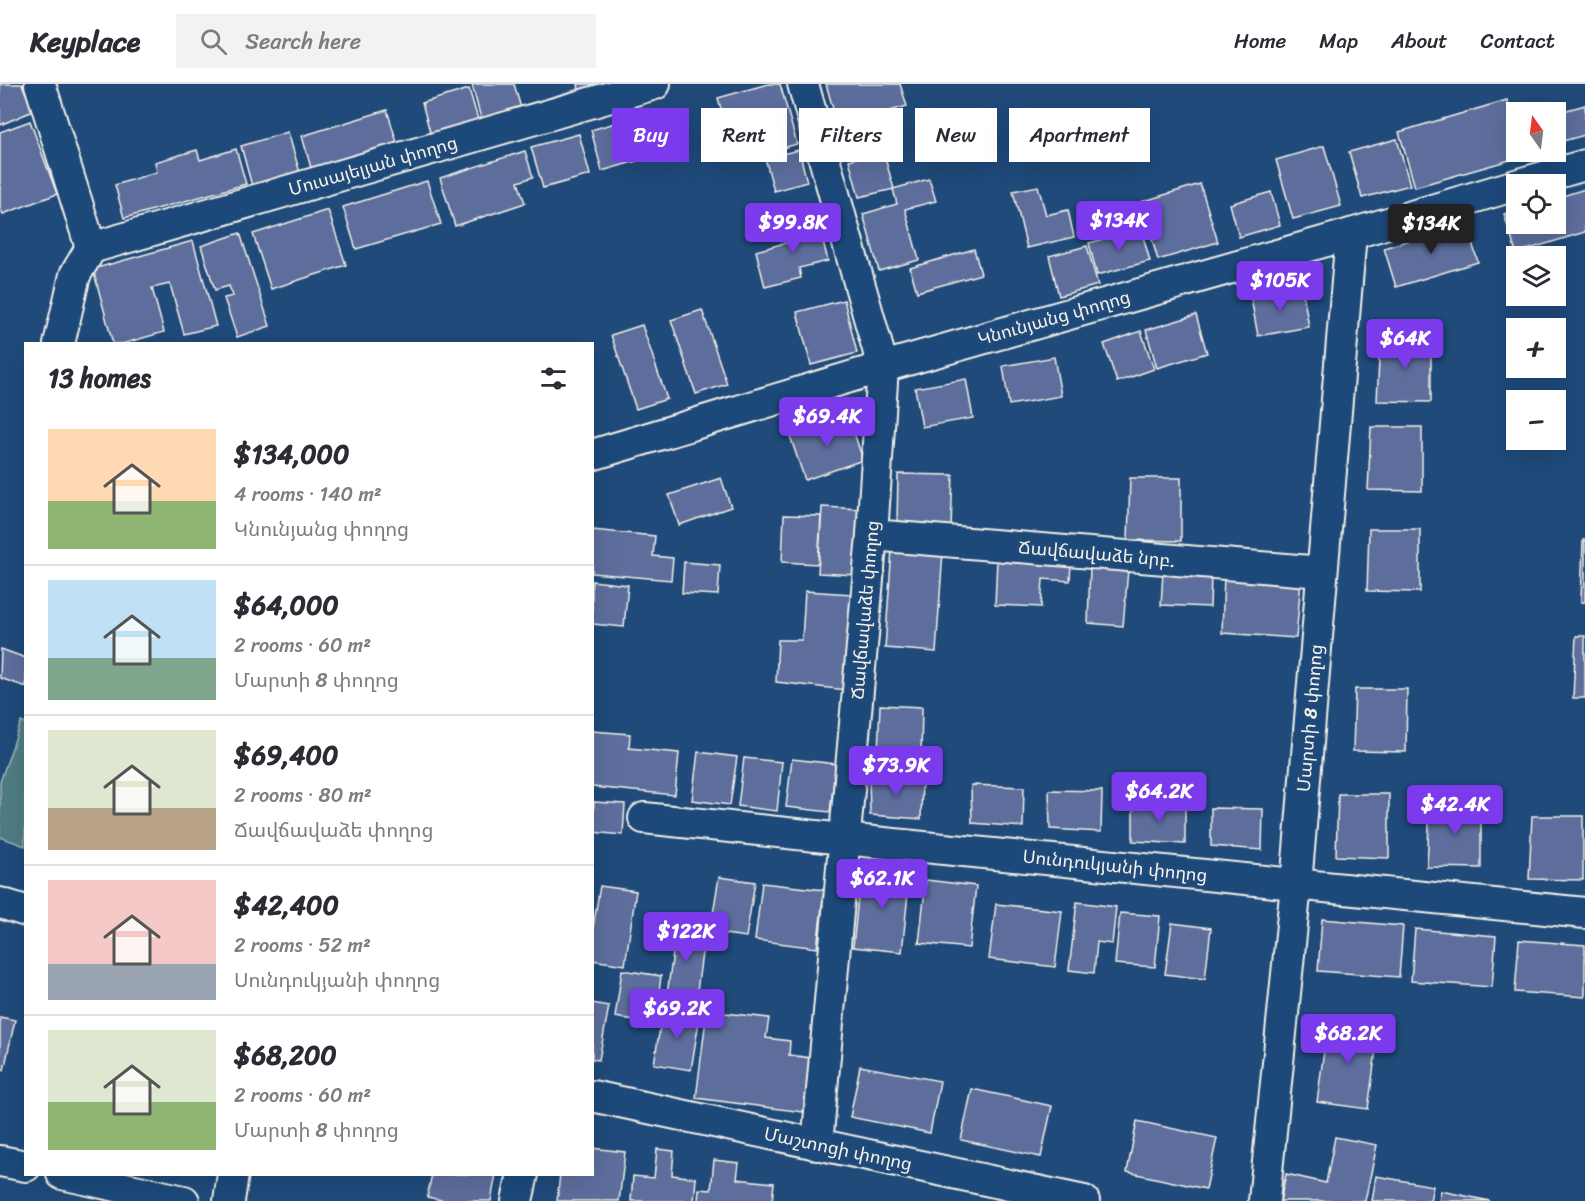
<!DOCTYPE html>
<meta charset="utf-8">
<style>
:root{--surface:#fff;--page:#f2f2f3;--text:#2b2b33;--muted:#7c7c81;--line:#e1e1e2;--accent:#7c3aed}
body{margin:0;font-family:Sriracha,"Noto Sans Armenian",sans-serif;background:var(--page);color:var(--text);height:100vh;display:flex;flex-direction:column;font-size:22px;white-space:nowrap}
*{box-sizing:border-box;margin:0}
p{font-size:20px;color:var(--muted)}
.icon{flex:none;width:33px;height:33px;fill:none;stroke:currentColor;stroke-width:2;stroke-linecap:round;stroke-linejoin:round}
.map{position:relative;flex:1;overflow:hidden}
.side{position:absolute;left:24px;top:258px;width:570px;height:834px;display:flex;flex-direction:column;background:var(--surface);border-radius:0px;box-shadow:0 6px 24px #0002}
.side>*{flex:none}
.guide{position:absolute;left:612px;top:24px;width:570px;height:54px;display:flex;gap:12px}
.needle{width:39px;rotate:346deg}
.fabs{position:absolute;left:1506px;top:18px;display:grid;gap:12px}
.fabs a{display:grid;place-items:center;width:60px;height:60px;border-radius:0px;background:var(--surface);box-shadow:0 6px 24px #0002;font-size:30px}
.price{position:absolute;translate:-50% -51px;padding:0 14px;border-radius:6px;background:var(--accent);color:#fff;font-size:20px;line-height:39px;filter:drop-shadow(0 2px 3px #0008)}
.price::after{content:'';position:absolute;left:50%;top:36px;width:18px;height:14px;margin-left:-9px;background:inherit;clip-path:polygon(0 0,100% 0,50% 100%)}
.price.active{background:#222;color:#fff}
ul{padding:0;list-style:none}
li{display:flex;align-items:center;gap:18px;height:150px;padding:0 24px}
li+li{border-top:2px solid var(--line)}
li span{display:grid;place-items:center;flex:none;width:168px;height:120px;border-radius:0px;color:#555}
li>.icon{margin-inline-start:auto}
span .icon{width:72px;height:72px;fill:#fffc;stroke-width:1}
li b{font-size:26px}
h2{display:flex;justify-content:space-between;align-items:center;height:72px;padding:0 24px;font-size:26px}
.chip{padding:0 21px;border-radius:0px;background:var(--surface);box-shadow:0 6px 24px #0002;font-size:21px;line-height:54px}
.chip.active{background:var(--accent);color:#fff}
header{display:flex;align-items:center;gap:36px;box-sizing:border-box;height:84px;padding:0 30px;background:var(--surface);border-bottom:2px solid var(--line)}
header strong{font-size:28px}
nav{display:flex;gap:33px;margin-inline-start:auto;font-size:21px}
.search{width:420px;height:54px;background:var(--page);display:flex;align-items:center;gap:15px;box-sizing:border-box;padding:0 21px;border-radius:0px;color:var(--muted);font-size:22px}
.map>svg:first-child{display:block}
</style>
<header>
<strong>Keyplace</strong>
<div class="search"><svg class="icon" aria-label="search" viewBox="0 0 24 24"><circle cx="10" cy="10" r="6"/><path d="M15 15l6 6"/></svg>Search here</div>
<nav><a>Home</a><a>Map</a><a>About</a><a>Contact</a></nav>
</header>
<div class="map">
<svg width="1585" height="1117" viewBox="0 0 1585 1117">
<rect width="100%" height="100%" fill="#1f4a7a"/>
<filter id="ink" filterUnits="userSpaceOnUse"><feTurbulence type="fractalNoise" baseFrequency=".0167" numOctaves="2"/><feDisplacementMap in="SourceGraphic" scale="12" xChannelSelector="R" yChannelSelector="G"/><feConvolveMatrix kernelMatrix="1 2 1 2 8 2 1 2 1" color-interpolation-filters="sRGB"/></filter>
<g filter="url(#ink)">
<path fill="#507c84" stroke="#a2b6b6" stroke-width="1.5" d="M 21,638 L 26,640 L 25,762 L 0,753 L 0,698 Z"/>
<g fill="#5d6e9d" stroke="#f4f1e8" stroke-width="1.5">
<path d="M 0,0 L 22,0 L 33,27 L 0,41 Z"/>
<path d="M 477,0 L 514,0 L 523,31 L 483,42 L 472,1 Z"/>
<path d="M 578,0 L 601,0 L 579,6 Z"/>
<path d="M 768,0 L 780,0 L 797,60 L 762,70 L 756,45 L 729,53 L 718,14 Z"/>
<path d="M 826,0 L 900,0 L 907,22 L 838,42 Z"/>
<path d="M 469,5 L 481,46 L 433,59 L 422,19 Z"/>
<path d="M 1507,16 L 1516,47 L 1516,68 L 1523,68 L 1524,72 L 1415,103 L 1399,48 Z"/>
<path d="M 1585,21 L 1585,51 L 1556,59 L 1556,29 Z"/>
<path d="M 387,26 L 399,65 L 313,91 L 302,52 Z"/>
<path d="M 639,32 L 650,73 L 602,87 L 591,46 Z"/>
<path d="M 30,37 L 57,110 L 3,130 L 0,123 L 0,48 Z"/>
<path d="M 288,48 L 300,89 L 252,102 L 241,62 Z"/>
<path d="M 579,50 L 590,91 L 543,104 L 531,63 Z"/>
<path d="M 1397,55 L 1410,101 L 1362,114 L 1349,68 Z"/>
<path d="M 1324,62 L 1341,122 L 1293,135 L 1276,76 Z"/>
<path d="M 236,65 L 246,100 L 124,134 L 115,101 L 157,88 L 155,78 L 197,66 L 200,76 Z"/>
<path d="M 799,66 L 807,98 L 774,107 L 765,74 Z"/>
<path d="M 525,67 L 533,93 L 518,98 L 525,119 L 455,142 L 440,94 Z"/>
<path d="M 883,67 L 894,105 L 859,113 L 849,76 Z"/>
<path d="M 929,95 L 936,117 L 905,125 L 919,176 L 879,187 L 863,130 L 897,120 L 893,105 Z"/>
<path d="M 427,97 L 441,140 L 356,165 L 343,123 Z"/>
<path d="M 1200,100 L 1218,158 L 1158,176 L 1141,118 Z"/>
<path d="M 1038,102 L 1046,131 L 1068,126 L 1074,153 L 1027,164 L 1013,107 Z"/>
<path d="M 1585,105 L 1585,148 L 1516,169 L 1504,130 L 1516,126 L 1516,140 L 1556,140 L 1556,114 Z"/>
<path d="M 1271,108 L 1280,141 L 1239,153 L 1230,120 Z"/>
<path d="M 328,126 L 346,181 L 271,205 L 253,150 Z"/>
<path d="M 817,134 L 828,177 L 799,184 L 801,194 L 765,203 L 756,167 L 792,157 L 788,141 Z"/>
<path d="M 1466,139 L 1478,178 L 1396,203 L 1384,164 Z"/>
<path d="M 1141,145 L 1150,177 L 1097,191 L 1089,159 Z"/>
<path d="M 240,149 L 270,242 L 237,253 L 224,214 L 233,212 L 229,202 L 215,206 L 201,162 Z"/>
<path d="M 193,157 L 216,242 L 184,250 L 170,200 L 152,204 L 164,248 L 122,260 L 113,260 L 93,185 Z"/>
<path d="M 1087,162 L 1098,201 L 1059,212 L 1049,172 Z"/>
<path d="M 974,165 L 981,190 L 917,208 L 910,184 Z"/>
<path d="M 1302,204 L 1309,243 L 1258,252 L 1251,214 Z"/>
<path d="M 844,216 L 857,269 L 811,281 L 797,228 Z"/>
<path d="M 702,226 L 727,300 L 696,310 L 671,236 Z"/>
<path d="M 1196,231 L 1207,269 L 1157,284 L 1146,246 Z"/>
<path d="M 642,241 L 667,315 L 636,325 L 611,251 Z"/>
<path d="M 1141,247 L 1154,285 L 1117,298 L 1104,260 Z"/>
<path d="M 1431,254 L 1431,318 L 1377,317 L 1380,255 Z"/>
<path d="M 1054,273 L 1061,312 L 1009,321 L 1003,282 Z"/>
<path d="M 966,295 L 973,334 L 922,343 L 915,304 Z"/>
<path d="M 849,333 L 863,376 L 805,396 L 790,352 Z"/>
<path d="M 1371,343 L 1422,343 L 1422,407 L 1368,406 Z"/>
<path d="M 898,390 L 953,391 L 951,443 L 897,439 Z"/>
<path d="M 721,394 L 731,423 L 679,441 L 669,411 Z"/>
<path d="M 1130,394 L 1181,394 L 1181,457 L 1128,456 Z"/>
<path d="M 822,423 L 861,425 L 857,491 L 818,489 Z"/>
<path d="M 784,431 L 821,432 L 818,480 L 782,478 Z"/>
<path d="M 1369,445 L 1420,445 L 1420,508 L 1367,507 Z"/>
<path d="M 592,446 L 655,452 L 653,472 L 673,474 L 671,496 L 592,489 Z"/>
<path d="M 1583,456 L 1585,456 L 1585,518 L 1581,518 Z"/>
<path d="M 892,464 L 943,467 L 936,568 L 885,564 Z"/>
<path d="M 997,475 L 1071,478 L 1070,497 L 1043,495 L 1041,523 L 995,521 Z"/>
<path d="M 684,478 L 720,481 L 718,511 L 682,509 Z"/>
<path d="M 1090,483 L 1128,486 L 1123,542 L 1088,539 Z"/>
<path d="M 1163,488 L 1211,492 L 1210,523 L 1161,521 Z"/>
<path d="M 1224,491 L 1301,496 L 1296,554 L 1222,549 Z"/>
<path d="M 592,497 L 628,501 L 624,543 L 592,540 Z"/>
<path d="M 805,507 L 852,510 L 846,606 L 776,598 L 778,556 L 802,556 Z"/>
<path d="M 1576,552 L 1585,552 L 1585,614 L 1573,614 Z"/>
<path d="M 1,565 L 26,574 L 26,603 L 0,594 Z"/>
<path d="M 1355,605 L 1407,605 L 1406,668 L 1353,667 Z"/>
<path d="M 880,621 L 922,623 L 921,673 L 878,668 Z"/>
<path d="M 592,647 L 630,650 L 629,664 L 679,669 L 675,711 L 592,703 Z"/>
<path d="M 698,668 L 737,673 L 730,721 L 692,716 Z"/>
<path d="M 744,674 L 782,678 L 777,727 L 738,722 Z"/>
<path d="M 792,675 L 836,680 L 830,728 L 786,723 Z"/>
<path d="M 869,693 L 922,694 L 921,735 L 870,731 Z"/>
<path d="M 971,701 L 1024,703 L 1023,743 L 972,739 Z"/>
<path d="M 1049,706 L 1102,707 L 1101,748 L 1050,745 Z"/>
<path d="M 1338,710 L 1389,710 L 1389,774 L 1336,772 Z"/>
<path d="M 594,718 L 625,720 L 623,751 L 592,748 Z"/>
<path d="M 1133,718 L 1185,720 L 1185,760 L 1133,757 Z"/>
<path d="M 1430,720 L 1481,720 L 1481,784 L 1427,783 Z"/>
<path d="M 1211,724 L 1263,725 L 1262,766 L 1211,762 Z"/>
<path d="M 1532,732 L 1583,732 L 1583,796 L 1529,795 Z"/>
<path d="M 861,785 L 910,790 L 902,868 L 853,863 Z"/>
<path d="M 719,793 L 755,798 L 746,853 L 710,848 Z"/>
<path d="M 926,796 L 976,802 L 969,864 L 919,859 Z"/>
<path d="M 762,799 L 824,806 L 817,864 L 755,856 Z"/>
<path d="M 600,802 L 636,807 L 625,881 L 592,876 L 592,850 Z"/>
<path d="M 1077,818 L 1116,823 L 1112,860 L 1097,858 L 1094,889 L 1069,886 Z"/>
<path d="M 996,820 L 1062,827 L 1055,883 L 989,875 Z"/>
<path d="M 1120,829 L 1160,832 L 1155,883 L 1115,880 Z"/>
<path d="M 678,835 L 706,839 L 695,922 L 666,917 Z"/>
<path d="M 1322,835 L 1403,842 L 1399,893 L 1318,887 Z"/>
<path d="M 1172,839 L 1211,844 L 1205,895 L 1165,890 Z"/>
<path d="M 1415,845 L 1496,852 L 1492,903 L 1411,897 Z"/>
<path d="M 1519,856 L 1585,861 L 1585,913 L 1515,908 Z"/>
<path d="M 622,886 L 661,892 L 655,939 L 615,933 Z"/>
<path d="M 592,919 L 609,922 L 599,976 L 592,975 Z"/>
<path d="M 663,925 L 700,931 L 691,986 L 654,980 Z"/>
<path d="M 707,927 L 769,934 L 766,954 L 790,957 L 789,971 L 811,974 L 803,1028 L 696,1014 Z"/>
<path d="M 0,933 L 15,936 L 4,986 L 0,985 Z"/>
<path d="M 1328,937 L 1379,944 L 1368,1025 L 1317,1018 Z"/>
<path d="M 860,982 L 940,997 L 930,1049 L 850,1033 Z"/>
<path d="M 972,1005 L 1052,1022 L 1041,1073 L 961,1056 Z"/>
<path d="M 1137,1037 L 1217,1054 L 1206,1105 L 1127,1088 Z"/>
<path d="M 1335,1053 L 1377,1061 L 1365,1117 L 1280,1117 L 1286,1090 L 1326,1099 Z"/>
<path d="M 592,1064 L 625,1068 L 619,1117 L 557,1117 L 560,1090 L 592,1090 Z"/>
<path d="M 657,1065 L 674,1067 L 672,1091 L 696,1094 L 694,1117 L 631,1117 L 633,1092 L 654,1094 Z"/>
<path d="M 714,1076 L 739,1079 L 737,1095 L 774,1099 L 772,1117 L 698,1117 L 699,1105 L 711,1106 Z"/>
<path d="M 432,1090 L 496,1090 L 491,1117 L 446,1117 L 427,1113 Z"/>
<path d="M 1376,1092 L 1433,1102 L 1430,1117 L 1372,1117 Z"/>
<path d="M 1441,1107 L 1490,1117 L 1439,1117 Z"/>
</g>
<g fill="none" stroke-linecap="round" stroke-linejoin="round">
<g stroke="#f4f1e8" stroke-width="34">
<g id="minor">
<path d="M 40,0 L 91,164"/>
<path d="M 803,0 L 883,283 L 872,451 L 817,1061"/>
<path d="M 1519,100 L 1585,81"/>
<path d="M 91,164 L 655,0"/>
<path d="M 59,260 L 75,191 L 91,164"/>
<path d="M 592,371 L 883,283 L 1351,150 L 1516,101"/>
<path d="M 872,451 L 1322,488"/>
<path d="M 644,734 L 844,755 L 1585,829"/>
<path d="M 0,819 L 26,827"/>
<path d="M 592,1012 L 1084,1117"/>
<path d="M 0,1077 L 26,1082"/>
<path d="M 62,1090 L 184,1117"/>
<path d="M 229,1117 L 233,1090"/>
<path d="M 517,1117 L 523,1090"/>
<path d="M 1264,1117 L 1296,801 L 1351,150"/>
</g>
</g>
<use href="#minor" stroke="#1f4a7a" stroke-width="30"/>
</g>
</g>
<g text-anchor="middle" dominant-baseline="central" stroke-width="6" stroke-linejoin="round" paint-order="stroke">
<g font-size="18" fill="#f4f1e8" stroke="#1f4a7a">
<text transform="translate(373 82) rotate(-16)">Մուսայելյան փողոց</text>
<text transform="translate(1054 234) rotate(-16)">Կնունյանց փողոց</text>
<text transform="translate(1097 470) rotate(5)">Ճավճավաձե նրբ.</text>
<text transform="translate(865 526) rotate(-85)">Ճավճավաձե փողոց</text>
<text transform="translate(1310 634) rotate(-85)">Մարտի 8 փողոց</text>
<text transform="translate(1115 782) rotate(6)">Սունդուկյանի փողոց</text>
<text transform="translate(838 1065) rotate(12)">Մաշտոցի փողոց</text>
</g>
</g>
</svg>
<div class="fabs">
<a><svg class="needle" viewBox="-14 -14 28 28"><path d="M0-13l5 13h-10z" fill="#e53935"/><path d="M0 13l5-13h-10z" fill="#7c7c81"/></svg></a>
<a><svg class="icon" aria-label="locate" viewBox="0 0 24 24"><circle cx="12" cy="12" r="6"/><path d="M12 2v4M12 18v4M2 12h4M18 12h4"/></svg></a>
<a><svg class="icon" aria-label="layers" viewBox="0 0 24 24"><path d="M12 4l9 5-9 5-9-5zM3 14l9 5 9-5"/></svg></a>
<a>+</a>
<a>−</a>
</div>
<b class="price" style="left:1119px;top:168px">$134K</b>
<b class="price" style="left:793px;top:170px">$99.8K</b>
<b class="price active" style="left:1431px;top:171px">$134K</b>
<b class="price" style="left:1280px;top:228px">$105K</b>
<b class="price" style="left:1405px;top:286px">$64K</b>
<b class="price" style="left:827px;top:364px">$69.4K</b>
<b class="price" style="left:896px;top:713px">$73.9K</b>
<b class="price" style="left:1159px;top:739px">$64.2K</b>
<b class="price" style="left:1455px;top:752px">$42.4K</b>
<b class="price" style="left:882px;top:826px">$62.1K</b>
<b class="price" style="left:686px;top:879px">$122K</b>
<b class="price" style="left:677px;top:956px">$69.2K</b>
<b class="price" style="left:1348px;top:981px">$68.2K</b>
<div class="guide">
<a class="chip active">Buy</a>
<a class="chip">Rent</a>
<a class="chip">Filters</a>
<a class="chip">New</a>
<a class="chip">Apartment</a>
</div>
<section class="side">
<h2>13 homes<svg class="icon" aria-label="filters" viewBox="0 0 24 24"><path d="M4 7h16M4 17h16"/><circle cx="9" cy="7" r="2"/><circle cx="15" cy="17" r="2"/></svg></h2>
<ul>
<li><span style="background:linear-gradient(#ffd9b3 60%,#8fb573 0)"><svg class="icon" aria-label="home" viewBox="0 0 24 24"><path d="M3 11l9-7 9 7M6 9v11h12V9"/></svg></span><div><b>$134,000</b><p>4 rooms · 140 m²</p><p>Կնունյանց փողոց</p></div></li>
<li><span style="background:linear-gradient(#bfe0f5 65%,#7fa58c 0)"><svg class="icon" aria-label="home" viewBox="0 0 24 24"><path d="M3 11l9-7 9 7M6 9v11h12V9"/></svg></span><div><b>$64,000</b><p>2 rooms · 60 m²</p><p>Մարտի 8 փողոց</p></div></li>
<li><span style="background:linear-gradient(#dfe7d0 65%,#b9a48a 0)"><svg class="icon" aria-label="home" viewBox="0 0 24 24"><path d="M3 11l9-7 9 7M6 9v11h12V9"/></svg></span><div><b>$69,400</b><p>2 rooms · 80 m²</p><p>Ճավճավաձե փողոց</p></div></li>
<li><span style="background:linear-gradient(#f6c9c9 70%,#9aa5b1 0)"><svg class="icon" aria-label="home" viewBox="0 0 24 24"><path d="M3 11l9-7 9 7M6 9v11h12V9"/></svg></span><div><b>$42,400</b><p>2 rooms · 52 m²</p><p>Սունդուկյանի փողոց</p></div></li>
<li><span style="background:linear-gradient(#dfe7d0 60%,#8fb573 0)"><svg class="icon" aria-label="home" viewBox="0 0 24 24"><path d="M3 11l9-7 9 7M6 9v11h12V9"/></svg></span><div><b>$68,200</b><p>2 rooms · 60 m²</p><p>Մարտի 8 փողոց</p></div></li>
</ul>
</section>
</div>
